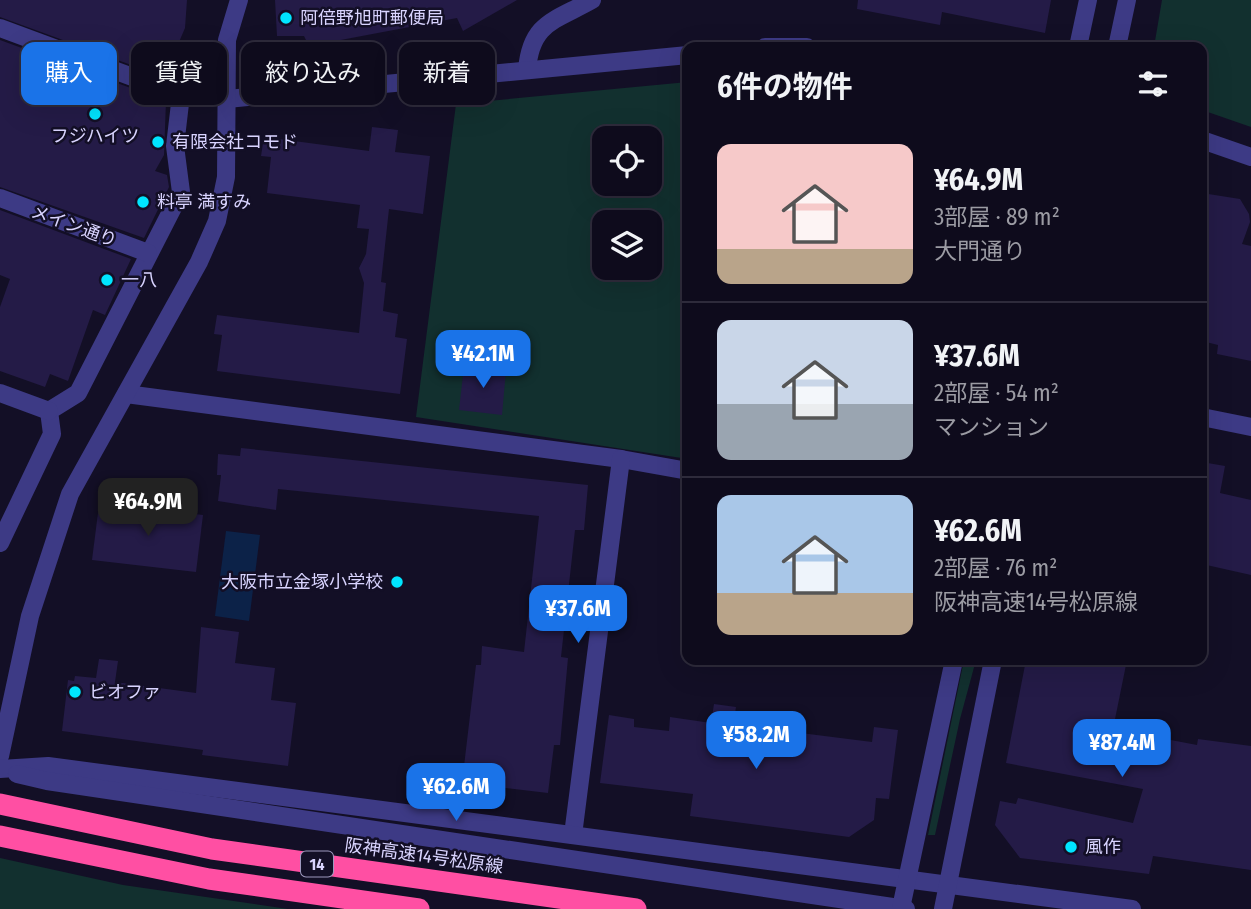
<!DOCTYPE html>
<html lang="ja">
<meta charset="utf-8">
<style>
:root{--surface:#0e0b1c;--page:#1c1929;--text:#f1f3f6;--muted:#9b9ba3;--line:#2e2b3b;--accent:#1a73e8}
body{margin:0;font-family:"Fira Sans Condensed","Noto Sans JP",sans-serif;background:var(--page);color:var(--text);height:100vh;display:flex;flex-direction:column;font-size:26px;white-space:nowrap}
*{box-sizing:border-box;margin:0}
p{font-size:23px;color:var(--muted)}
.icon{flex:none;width:38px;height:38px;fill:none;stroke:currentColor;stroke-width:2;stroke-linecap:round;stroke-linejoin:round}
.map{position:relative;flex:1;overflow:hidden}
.panel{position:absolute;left:682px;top:42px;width:525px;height:623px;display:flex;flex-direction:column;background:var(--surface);border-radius:14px;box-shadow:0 7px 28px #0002,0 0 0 2px var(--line)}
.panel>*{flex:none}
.guide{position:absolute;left:21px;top:42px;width:556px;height:63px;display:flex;gap:14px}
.controls{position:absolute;left:592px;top:126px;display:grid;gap:14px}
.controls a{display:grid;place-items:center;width:70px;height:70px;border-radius:14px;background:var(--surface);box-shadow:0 7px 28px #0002,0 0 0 2px var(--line);font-size:35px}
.price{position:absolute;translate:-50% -60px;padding:0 16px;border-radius:14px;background:var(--accent);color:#fff;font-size:23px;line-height:46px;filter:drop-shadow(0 2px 4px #0008)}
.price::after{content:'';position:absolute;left:50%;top:42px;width:21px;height:16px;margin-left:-10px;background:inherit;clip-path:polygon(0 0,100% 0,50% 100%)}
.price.active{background:#222;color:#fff}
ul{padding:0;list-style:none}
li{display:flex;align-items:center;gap:21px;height:175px;padding:0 35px}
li+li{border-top:2px solid var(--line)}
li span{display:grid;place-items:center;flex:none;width:196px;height:140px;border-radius:14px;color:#555}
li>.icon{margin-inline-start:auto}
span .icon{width:84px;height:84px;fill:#fffc;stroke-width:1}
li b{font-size:30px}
h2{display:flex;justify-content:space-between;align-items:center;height:84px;padding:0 35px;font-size:30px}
.chip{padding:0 24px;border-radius:14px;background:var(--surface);box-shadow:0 7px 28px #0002,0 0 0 2px var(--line);font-size:24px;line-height:63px}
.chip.active{background:var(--accent);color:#fff}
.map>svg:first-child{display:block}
</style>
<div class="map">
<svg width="1251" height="909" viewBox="0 0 1251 909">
<rect width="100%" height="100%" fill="#130f26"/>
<g fill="#12302f" fill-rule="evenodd">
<path d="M 1162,0 L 1251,0 L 1251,127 L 1202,110 L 1202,47 L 1154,47 Z"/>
<path d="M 688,82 L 688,459 L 416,417 L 456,104 ZM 604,138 L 649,138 L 649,184 L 604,184 ZM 604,222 L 649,222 L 649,268 L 604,268 Z"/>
<path d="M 964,660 L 976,660 L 960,719 L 935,835 L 928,835 Z"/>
<path d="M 0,858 L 123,885 L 288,909 L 0,909 Z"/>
</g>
<path fill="#0c2248" d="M 226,531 L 260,535 L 249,621 L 215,616 Z"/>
<g fill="#241b47">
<path d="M 0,0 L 187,0 L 185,28 L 164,77 L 0,17 Z"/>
<path d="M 275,0 L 517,0 L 463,31 L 457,18 L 309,46 L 304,36 L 277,36 Z"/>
<path d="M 858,0 L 1051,0 L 1045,33 L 942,12 L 940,25 L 857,9 Z"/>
<path d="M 0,40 L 166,101 L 164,155 L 155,171 L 167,175 L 169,187 L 144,238 L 0,187 Z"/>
<path d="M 372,127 L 398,130 L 395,152 L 430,156 L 423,214 L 389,209 L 381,282 L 386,283 L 383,311 L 398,314 L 395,337 L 407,339 L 400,394 L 217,371 L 222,335 L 214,334 L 217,315 L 359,333 L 364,283 L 359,268 L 366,254 L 369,229 L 357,228 L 360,205 L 267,193 L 271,157 L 261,156 L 264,137 L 369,151 Z"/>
<path d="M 1202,193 L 1240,199 L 1249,214 L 1250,222 L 1242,244 L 1251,246 L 1251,361 L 1217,354 L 1218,345 L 1202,341 Z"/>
<path d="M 0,210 L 131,259 L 105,315 L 93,310 L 68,381 L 50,374 L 45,387 L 0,371 L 0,307 L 10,279 L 0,275 Z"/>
<path d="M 464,366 L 506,370 L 502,415 L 459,410 Z"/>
<path d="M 241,448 L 588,485 L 584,530 L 575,530 L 561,657 L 568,658 L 560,745 L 554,745 L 548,793 L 462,783 L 476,665 L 481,665 L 482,646 L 524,652 L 539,516 L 278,489 L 276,510 L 218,501 L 221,475 L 217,475 L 218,454 L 240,456 Z"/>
<path d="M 1202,462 L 1225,466 L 1220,493 L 1251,500 L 1251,575 L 1202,564 Z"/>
<path d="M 110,504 L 203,515 L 196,572 L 92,560 L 99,505 Z"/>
<path d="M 201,627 L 239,632 L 235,663 L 275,668 L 271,700 L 296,703 L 288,766 L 202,755 L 203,750 L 62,731 L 68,680 L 74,681 L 75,676 L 96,678 L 99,659 L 118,661 L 115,682 L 196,693 Z"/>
<path d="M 1026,660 L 1127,660 L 1113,729 L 1197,745 L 1198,739 L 1251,746 L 1251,870 L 1153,856 L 1149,874 L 1020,858 L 995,825 L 1000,801 L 1016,804 L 1018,798 L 1133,823 L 1143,789 L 1006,763 Z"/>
<path d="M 714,704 L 736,707 L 734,720 L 778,726 L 777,730 L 872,742 L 874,727 L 898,730 L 889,799 L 876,798 L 874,820 L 849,837 L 690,816 L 693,794 L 600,783 L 609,715 L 634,719 L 634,727 L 669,731 L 670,717 L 711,723 Z"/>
</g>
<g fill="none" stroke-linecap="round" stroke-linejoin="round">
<g stroke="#3d3a85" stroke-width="18">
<path d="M 0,28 L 181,95 L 175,146 L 181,192 L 78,393 L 49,411 L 52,434 L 0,543"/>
<path d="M 527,70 C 531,22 555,21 592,0"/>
<path d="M 0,198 L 148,253"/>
<path d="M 0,393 L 49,411"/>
<path d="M 126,394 L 621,459 L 688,471"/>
<path d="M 1202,417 L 1251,427"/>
<path d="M 573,835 L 621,459"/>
</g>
<g stroke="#3d3a85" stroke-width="18">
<path d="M 765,47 L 807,47"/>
<path d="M 1078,47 L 1088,0"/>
<path d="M 1117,47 L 1127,0"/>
<path d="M 227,99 L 688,55"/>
<path d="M 1202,140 L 1251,157"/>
<path d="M 0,756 L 30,616 L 70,494 L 199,262 L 217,221 L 226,177 L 227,40 L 239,0"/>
<path d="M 0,769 L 48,766 L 1132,909"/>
<path d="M 17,774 L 47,781 L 906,909"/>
<path d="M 901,908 L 954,660"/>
<path d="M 943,909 L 993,660"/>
</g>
<g stroke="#ff4fa3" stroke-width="21">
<path d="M 0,804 L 212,849 L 636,909"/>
<path d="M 0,836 L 209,879 L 419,909"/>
</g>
</g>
<g fill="#00e5ff" stroke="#130f26" stroke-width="2.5">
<circle cx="286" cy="18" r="7"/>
<circle cx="95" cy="114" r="7"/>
<circle cx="158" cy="142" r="7"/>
<circle cx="143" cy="202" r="7"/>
<circle cx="107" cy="280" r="7"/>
<circle cx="397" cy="582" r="7"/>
<circle cx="75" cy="692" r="7"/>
<circle cx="1071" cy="847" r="7"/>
</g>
<g text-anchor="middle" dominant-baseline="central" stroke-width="5" stroke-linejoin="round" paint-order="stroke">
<rect fill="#130f26" stroke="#9e99be" stroke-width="2" x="301" y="851.5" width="32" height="25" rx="5"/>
<g font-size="16" font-weight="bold" fill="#d9d4ff">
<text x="317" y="864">14</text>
</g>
<g font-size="18" fill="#d9d4ff" stroke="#130f26" text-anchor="start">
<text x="300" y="18">阿倍野旭町郵便局</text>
<text x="95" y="136" text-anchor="middle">フジハイツ</text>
<text x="172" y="142">有限会社コモド</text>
<text x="157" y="202">料亭 満すみ</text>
<text x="121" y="280">一八</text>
<text x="383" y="582" text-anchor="end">大阪市立金塚小学校</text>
<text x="89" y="692">ビオファ</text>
<text x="1085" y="847">風作</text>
</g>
<g font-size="18" fill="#d9d4ff" stroke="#130f26">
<text transform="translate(74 226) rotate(20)">メイン通り</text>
<text transform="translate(424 856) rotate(8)">阪神高速14号松原線</text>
</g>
</g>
</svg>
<div class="controls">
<a><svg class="icon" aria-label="locate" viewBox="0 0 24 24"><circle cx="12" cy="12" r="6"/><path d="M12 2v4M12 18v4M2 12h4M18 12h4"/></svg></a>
<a><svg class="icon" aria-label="layers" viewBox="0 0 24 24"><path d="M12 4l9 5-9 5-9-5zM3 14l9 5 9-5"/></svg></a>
</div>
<b class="price" style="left:483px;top:390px">¥42.1M</b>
<b class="price active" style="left:148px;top:538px">¥64.9M</b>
<b class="price" style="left:578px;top:645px">¥37.6M</b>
<b class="price" style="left:756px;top:771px">¥58.2M</b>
<b class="price" style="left:1122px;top:779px">¥87.4M</b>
<b class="price" style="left:456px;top:823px">¥62.6M</b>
<div class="guide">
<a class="chip active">購入</a>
<a class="chip">賃貸</a>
<a class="chip">絞り込み</a>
<a class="chip">新着</a>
</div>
<section class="panel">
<h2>6件の物件<svg class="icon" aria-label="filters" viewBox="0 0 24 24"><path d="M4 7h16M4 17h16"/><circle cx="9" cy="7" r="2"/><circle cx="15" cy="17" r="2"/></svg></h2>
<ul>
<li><span style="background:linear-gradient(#f6c9c9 75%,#b9a48a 0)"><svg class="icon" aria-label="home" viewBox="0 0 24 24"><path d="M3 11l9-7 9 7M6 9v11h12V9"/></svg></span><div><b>¥64.9M</b><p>3部屋 · 89 m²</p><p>大門通り</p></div></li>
<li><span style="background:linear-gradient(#c9d6e8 60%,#9aa5b1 0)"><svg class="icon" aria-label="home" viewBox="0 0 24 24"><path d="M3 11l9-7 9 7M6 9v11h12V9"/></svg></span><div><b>¥37.6M</b><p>2部屋 · 54 m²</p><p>マンション</p></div></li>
<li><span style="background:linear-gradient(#a9c7e8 70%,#b9a48a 0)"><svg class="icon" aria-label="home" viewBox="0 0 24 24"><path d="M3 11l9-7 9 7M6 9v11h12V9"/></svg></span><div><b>¥62.6M</b><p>2部屋 · 76 m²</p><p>阪神高速14号松原線</p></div></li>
</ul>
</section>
</div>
